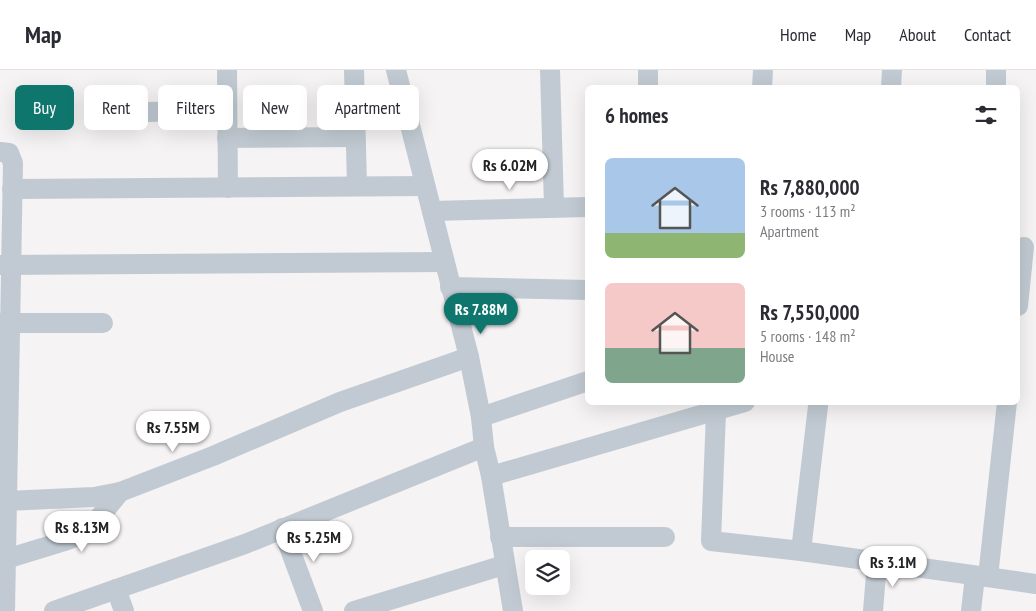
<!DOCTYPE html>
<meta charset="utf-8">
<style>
:root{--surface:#fff;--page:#f7f7f7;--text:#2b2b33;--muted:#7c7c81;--line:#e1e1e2;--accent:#0f766e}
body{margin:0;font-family:"PT Sans Narrow",sans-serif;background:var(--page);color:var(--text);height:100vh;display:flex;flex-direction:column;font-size:19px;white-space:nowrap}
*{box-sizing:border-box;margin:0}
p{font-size:16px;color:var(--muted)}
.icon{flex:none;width:28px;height:28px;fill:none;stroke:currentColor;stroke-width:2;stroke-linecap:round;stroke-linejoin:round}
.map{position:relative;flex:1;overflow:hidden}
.side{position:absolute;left:585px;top:15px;width:435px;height:320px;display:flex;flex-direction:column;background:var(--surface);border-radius:8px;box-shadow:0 5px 20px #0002}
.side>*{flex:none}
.guide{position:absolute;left:15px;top:15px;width:475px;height:45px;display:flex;gap:10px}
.buttons{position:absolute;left:525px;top:480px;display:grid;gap:10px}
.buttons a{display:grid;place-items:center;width:45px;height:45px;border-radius:8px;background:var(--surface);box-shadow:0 5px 20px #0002;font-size:25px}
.price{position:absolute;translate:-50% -42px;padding:0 11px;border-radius:18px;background:#fff;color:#222;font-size:16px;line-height:32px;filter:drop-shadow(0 1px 2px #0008)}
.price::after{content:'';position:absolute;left:50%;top:30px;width:15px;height:11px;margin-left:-8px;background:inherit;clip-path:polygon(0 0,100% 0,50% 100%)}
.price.selected{background:var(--accent);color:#fff}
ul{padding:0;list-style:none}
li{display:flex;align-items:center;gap:15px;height:125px;padding:0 20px}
li span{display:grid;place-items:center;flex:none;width:140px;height:100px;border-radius:8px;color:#555}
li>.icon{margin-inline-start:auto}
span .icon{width:60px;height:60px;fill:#fffc;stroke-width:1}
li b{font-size:21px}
h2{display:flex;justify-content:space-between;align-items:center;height:60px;padding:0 20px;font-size:21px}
.pill{padding:0 18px;border-radius:8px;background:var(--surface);box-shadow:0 5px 20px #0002;font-size:18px;line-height:45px}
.pill.selected{background:var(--accent);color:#fff}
header{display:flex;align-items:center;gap:30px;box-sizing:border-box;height:70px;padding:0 25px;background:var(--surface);border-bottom:1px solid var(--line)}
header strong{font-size:24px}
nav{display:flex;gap:28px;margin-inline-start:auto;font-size:18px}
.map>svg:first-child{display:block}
</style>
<header>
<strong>Map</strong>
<nav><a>Home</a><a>Map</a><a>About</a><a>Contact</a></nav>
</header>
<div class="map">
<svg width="1036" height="541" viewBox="0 0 1036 541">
<rect width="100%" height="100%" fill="#f5f3f3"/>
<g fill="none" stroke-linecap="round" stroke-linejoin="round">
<g stroke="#c1cad2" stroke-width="20">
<path d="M 227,0 L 228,118"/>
<path d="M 354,0 L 357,115"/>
<path d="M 396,0 L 469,287 L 481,347 L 484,377 L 491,406 L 513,541"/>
<path d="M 550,0 L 554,136"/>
<path d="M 648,18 L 648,0"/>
<path d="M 762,18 L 763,0"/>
<path d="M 891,18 L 892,0"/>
<path d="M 996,18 L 996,0"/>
<path d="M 143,42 L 227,41"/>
<path d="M 227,68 L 355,67"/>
<path d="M 0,82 L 9,83 L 13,93 L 5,541"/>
<path d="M 12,119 L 425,116"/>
<path d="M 432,141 L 588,137"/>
<path d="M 0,195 L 444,192"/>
<path d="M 450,217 L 588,220"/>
<path d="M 1018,236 L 1024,177"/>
<path d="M 0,253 L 103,253"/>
<path d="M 818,336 L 801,481 L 1036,514"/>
<path d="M 716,342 L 711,471 L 801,481"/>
<path d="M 481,347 L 588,311"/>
<path d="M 491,406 L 745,332"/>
<path d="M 6,431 L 94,427 L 120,422 L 213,386 L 340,332 L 469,287"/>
<path d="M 282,458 L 313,541"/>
<path d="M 500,467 L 665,467"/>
<path d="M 6,489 L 68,470 L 89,460 L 120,422"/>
<path d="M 988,507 L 1007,332"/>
<path d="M 116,519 L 124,541"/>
<path d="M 54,541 L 245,474 L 484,377"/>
<path d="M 354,541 L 504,495"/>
<path d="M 873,541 L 877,492"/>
<path d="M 971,541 L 975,506"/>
</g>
</g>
</svg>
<div class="buttons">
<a><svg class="icon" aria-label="layers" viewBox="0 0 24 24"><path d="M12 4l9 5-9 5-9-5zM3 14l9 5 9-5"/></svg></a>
</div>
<b class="price" style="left:510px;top:121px">Rs 6.02M</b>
<b class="price selected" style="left:481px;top:265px">Rs 7.88M</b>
<b class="price" style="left:173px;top:383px">Rs 7.55M</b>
<b class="price" style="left:82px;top:483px">Rs 8.13M</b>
<b class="price" style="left:314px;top:493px">Rs 5.25M</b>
<b class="price" style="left:893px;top:518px">Rs 3.1M</b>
<div class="guide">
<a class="pill selected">Buy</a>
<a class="pill">Rent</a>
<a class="pill">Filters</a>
<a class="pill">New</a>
<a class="pill">Apartment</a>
</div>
<section class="side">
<h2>6 homes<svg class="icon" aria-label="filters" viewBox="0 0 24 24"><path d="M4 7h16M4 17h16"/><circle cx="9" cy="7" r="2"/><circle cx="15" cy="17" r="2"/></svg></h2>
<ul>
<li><span style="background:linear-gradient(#a9c7e8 75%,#8fb573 0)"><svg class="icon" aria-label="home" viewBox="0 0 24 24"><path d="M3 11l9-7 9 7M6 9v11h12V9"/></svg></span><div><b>Rs 7,880,000</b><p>3 rooms · 113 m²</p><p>Apartment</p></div></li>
<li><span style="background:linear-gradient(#f6c9c9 65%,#7fa58c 0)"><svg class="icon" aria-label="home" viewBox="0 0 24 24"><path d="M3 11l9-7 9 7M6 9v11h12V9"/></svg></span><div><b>Rs 7,550,000</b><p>5 rooms · 148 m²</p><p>House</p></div></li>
</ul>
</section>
</div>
